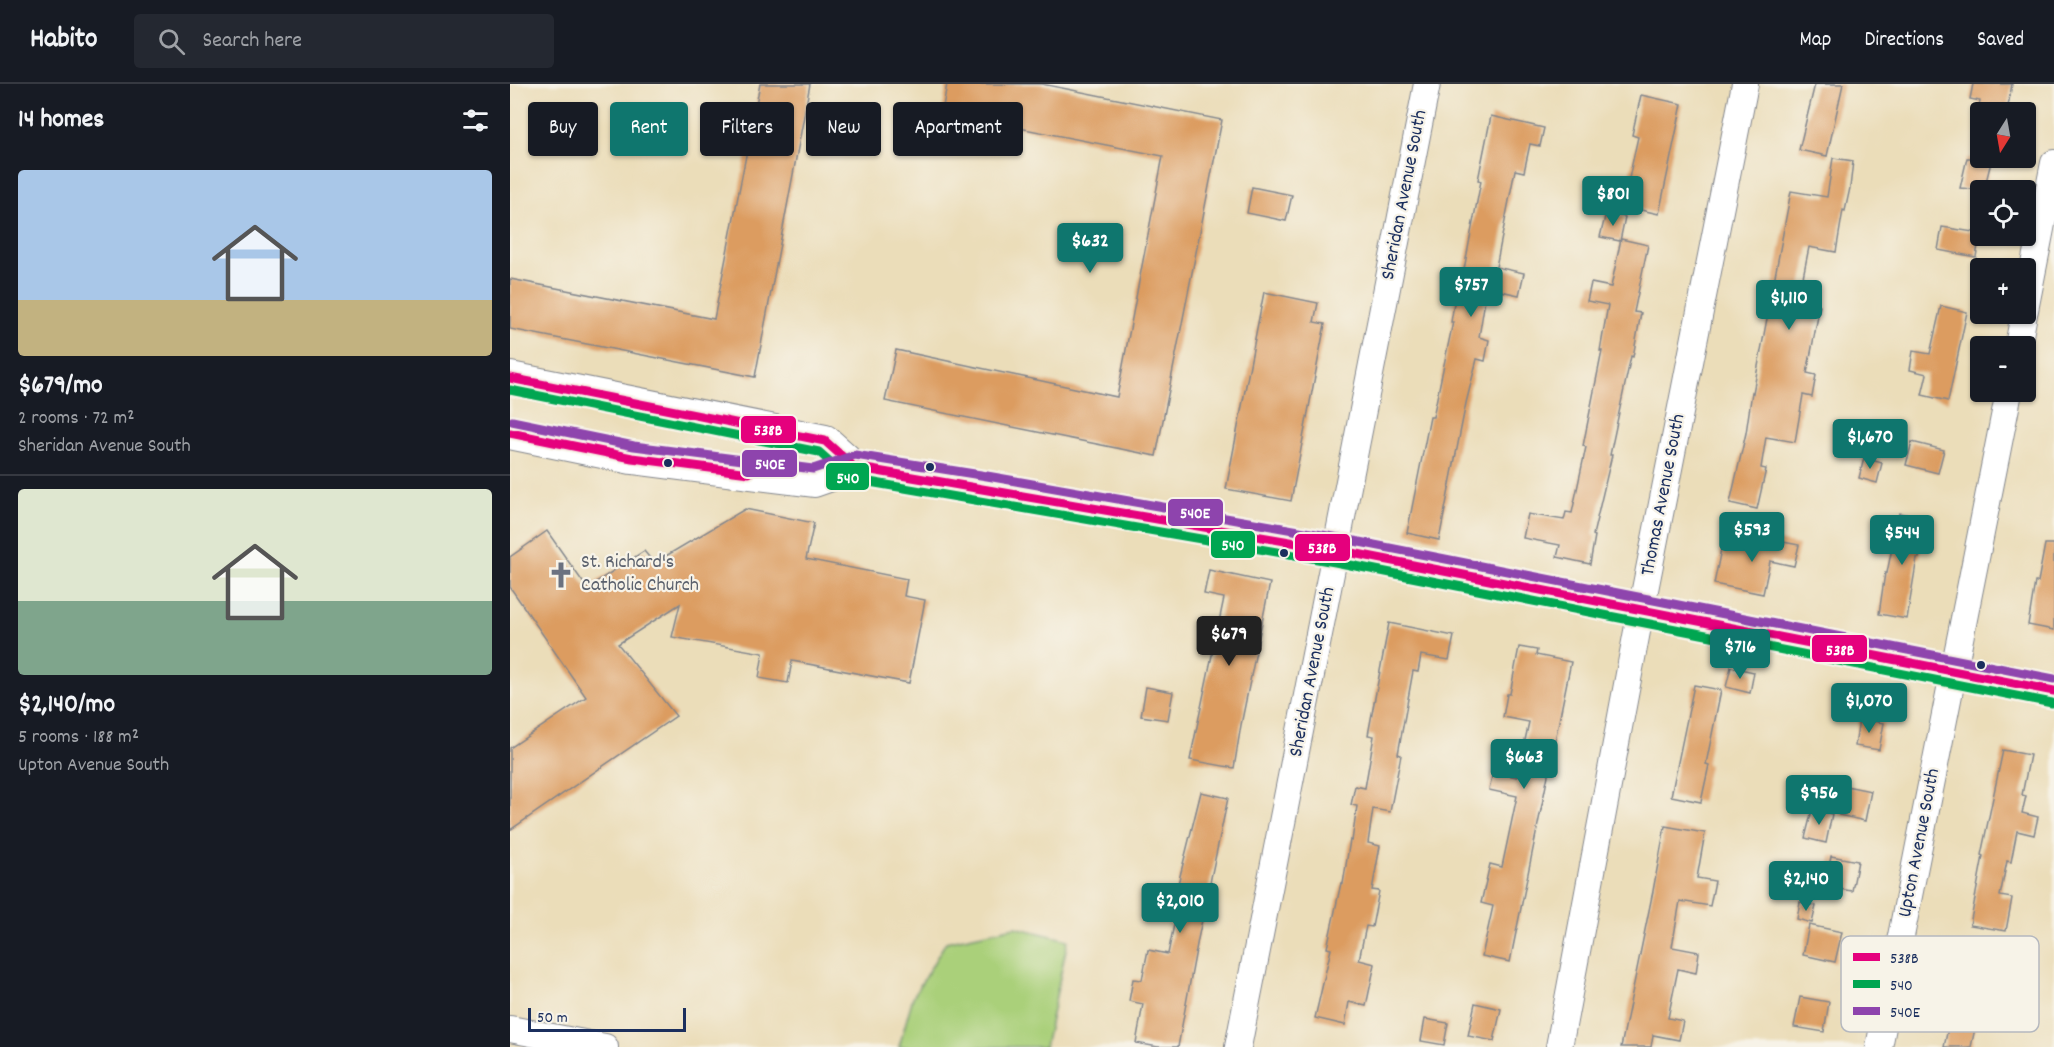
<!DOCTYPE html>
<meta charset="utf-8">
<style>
:root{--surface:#171b24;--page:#242831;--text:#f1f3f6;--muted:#9ea1a6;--line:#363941;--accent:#0f766e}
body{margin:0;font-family:Dekko,sans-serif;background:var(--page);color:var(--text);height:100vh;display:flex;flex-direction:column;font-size:22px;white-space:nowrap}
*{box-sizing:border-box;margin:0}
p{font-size:20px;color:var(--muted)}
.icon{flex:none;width:33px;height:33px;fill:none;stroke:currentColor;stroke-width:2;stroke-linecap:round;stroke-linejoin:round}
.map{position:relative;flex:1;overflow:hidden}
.sheet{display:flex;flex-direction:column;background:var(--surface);width:510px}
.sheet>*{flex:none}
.banner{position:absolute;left:18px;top:18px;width:570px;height:54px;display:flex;gap:12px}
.needle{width:39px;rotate:191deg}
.fabs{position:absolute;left:1460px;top:18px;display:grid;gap:12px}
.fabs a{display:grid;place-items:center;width:66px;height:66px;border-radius:6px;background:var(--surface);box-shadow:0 2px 4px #0004;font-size:30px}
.scale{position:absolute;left:18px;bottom:15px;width:158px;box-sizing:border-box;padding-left:6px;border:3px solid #1b2f5e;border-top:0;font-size:16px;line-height:21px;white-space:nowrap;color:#1b2f5e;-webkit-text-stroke:4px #f7f3e8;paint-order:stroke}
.price{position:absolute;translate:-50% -51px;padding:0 14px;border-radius:6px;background:var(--accent);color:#fff;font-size:20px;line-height:39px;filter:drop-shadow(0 2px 3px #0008)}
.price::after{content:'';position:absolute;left:50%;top:36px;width:18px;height:14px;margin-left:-9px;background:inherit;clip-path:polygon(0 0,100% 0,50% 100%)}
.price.current{background:#222;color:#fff}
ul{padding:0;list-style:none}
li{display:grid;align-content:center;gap:12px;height:318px;padding:0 18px}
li+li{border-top:2px solid var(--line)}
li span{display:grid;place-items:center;height:186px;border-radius:6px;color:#555}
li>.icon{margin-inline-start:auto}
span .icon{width:108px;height:108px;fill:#fffc;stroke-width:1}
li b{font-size:26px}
h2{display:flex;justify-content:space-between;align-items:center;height:72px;padding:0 18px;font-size:26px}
.chip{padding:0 21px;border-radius:6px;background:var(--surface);box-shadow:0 2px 4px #0004;font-size:21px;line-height:54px}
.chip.current{background:var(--accent);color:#fff}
header{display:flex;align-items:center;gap:36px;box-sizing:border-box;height:84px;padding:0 30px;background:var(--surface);border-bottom:2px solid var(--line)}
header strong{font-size:28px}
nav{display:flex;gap:33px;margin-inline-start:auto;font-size:21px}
.search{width:420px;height:54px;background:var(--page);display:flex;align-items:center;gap:15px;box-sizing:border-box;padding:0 21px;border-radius:6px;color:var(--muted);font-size:22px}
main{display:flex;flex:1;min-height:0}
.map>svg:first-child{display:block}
</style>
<header>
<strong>Habito</strong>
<div class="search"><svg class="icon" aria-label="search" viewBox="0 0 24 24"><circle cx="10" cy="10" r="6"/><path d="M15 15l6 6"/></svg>Search here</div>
<nav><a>Map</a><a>Directions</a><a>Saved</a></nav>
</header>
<main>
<section class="sheet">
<h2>14 homes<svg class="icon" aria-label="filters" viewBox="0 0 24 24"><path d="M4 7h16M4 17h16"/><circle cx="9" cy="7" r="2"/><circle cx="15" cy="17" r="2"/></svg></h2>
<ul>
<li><span style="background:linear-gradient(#a9c7e8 70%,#c2b280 0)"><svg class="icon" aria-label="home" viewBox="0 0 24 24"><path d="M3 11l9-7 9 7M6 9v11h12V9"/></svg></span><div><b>$679/mo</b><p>2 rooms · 72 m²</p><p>Sheridan Avenue South</p></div></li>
<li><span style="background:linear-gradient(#dfe7d0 60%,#7fa58c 0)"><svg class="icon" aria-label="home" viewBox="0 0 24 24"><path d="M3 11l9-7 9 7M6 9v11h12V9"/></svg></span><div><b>$2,140/mo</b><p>5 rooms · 188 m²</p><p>Upton Avenue South</p></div></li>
</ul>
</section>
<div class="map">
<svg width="1544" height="963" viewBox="0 0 1544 963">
<rect width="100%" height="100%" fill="#f7f3e8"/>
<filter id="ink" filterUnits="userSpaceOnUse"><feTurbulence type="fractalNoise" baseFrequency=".0167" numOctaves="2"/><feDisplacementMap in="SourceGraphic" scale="12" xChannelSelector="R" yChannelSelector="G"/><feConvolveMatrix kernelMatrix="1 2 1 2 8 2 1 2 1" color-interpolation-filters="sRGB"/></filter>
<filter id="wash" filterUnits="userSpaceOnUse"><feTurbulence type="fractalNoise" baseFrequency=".008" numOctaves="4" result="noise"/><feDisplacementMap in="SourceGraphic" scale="24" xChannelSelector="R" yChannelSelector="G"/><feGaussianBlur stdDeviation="1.35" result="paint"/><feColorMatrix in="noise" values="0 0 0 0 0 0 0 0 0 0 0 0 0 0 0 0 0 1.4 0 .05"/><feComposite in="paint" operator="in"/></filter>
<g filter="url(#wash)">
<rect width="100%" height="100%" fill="#ebddb9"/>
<path fill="#aad07a" stroke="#62806c" stroke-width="1.5" d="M 505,843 L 558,856 L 535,963 L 389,963 L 403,913 L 436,858 Z"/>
<g id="blocks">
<g fill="#dc9c60">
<path d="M 250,0 L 300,0 L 245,293 L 0,245 L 0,195 L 204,235 Z"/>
<path d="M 437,0 L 532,0 L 712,36 L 646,372 L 375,317 L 386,266 L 607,313 L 653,72 L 432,29 Z"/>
<path d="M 1305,0 L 1333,0 L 1317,72 L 1289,66 Z"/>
<path d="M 1463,0 L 1502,0 L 1497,28 L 1468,28 L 1470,17 L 1460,15 Z"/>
<path d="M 1131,11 L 1172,20 L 1149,130 L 1113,122 L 1128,53 L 1122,51 Z"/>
<path d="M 981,32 L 1034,44 L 1030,62 L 1020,60 L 1014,88 L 1005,86 L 986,183 L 1014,189 L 1009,211 L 977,204 L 969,253 L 979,256 L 975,277 L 967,275 L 956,319 L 929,456 L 897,449 L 920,333 L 923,333 L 943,238 L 941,238 L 948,196 L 952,196 L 971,97 L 968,96 Z"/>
<path d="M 1323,74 L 1343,77 L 1340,104 L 1335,127 L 1333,126 L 1326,168 L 1299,163 L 1288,218 L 1310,222 L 1297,289 L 1306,291 L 1302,313 L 1293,311 L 1285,358 L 1256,353 L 1251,384 L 1256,385 L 1247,425 L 1220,419 L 1236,349 L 1242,308 L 1243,309 L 1281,107 L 1317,113 Z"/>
<path d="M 1457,74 L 1482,74 L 1474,106 L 1450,104 Z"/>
<path d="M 742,103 L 782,111 L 776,137 L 737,129 Z"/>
<path d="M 1096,129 L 1115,133 L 1110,157 L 1090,153 Z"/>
<path d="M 1432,143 L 1470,149 L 1466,173 L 1428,166 Z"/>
<path d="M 1111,155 L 1138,161 L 1124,228 L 1131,229 L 1123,273 L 1121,272 L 1100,371 L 1102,371 L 1083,451 L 1085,452 L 1080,480 L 1047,473 L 1050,461 L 1013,454 L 1018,430 L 1054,436 L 1056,428 L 1062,429 L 1076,363 L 1073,362 L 1092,267 L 1090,267 L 1098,221 L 1077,217 L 1081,199 L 1101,203 Z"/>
<path d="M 754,208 L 808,219 L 804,238 L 815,240 L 781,417 L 716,405 Z"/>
<path d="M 1431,222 L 1457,228 L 1438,317 L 1412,311 L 1417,290 L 1400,286 L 1403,267 L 1420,270 Z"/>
<path d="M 1402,358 L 1434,366 L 1428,389 L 1396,381 Z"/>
<path d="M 1354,374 L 1372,379 L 1367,399 L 1349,394 Z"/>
<path d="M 235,425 L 304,439 L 296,475 L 397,495 L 394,512 L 415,516 L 399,599 L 282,577 L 278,599 L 249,594 L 253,569 L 162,553 L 170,520 L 108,560 L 166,632 L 0,746 L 0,664 L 76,613 L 0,503 L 0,473 L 37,447 L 77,504 L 134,467 L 144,479 Z"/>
<path d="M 1389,429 L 1417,434 L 1409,474 L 1407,474 L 1397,535 L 1369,530 L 1375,489 L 1377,489 Z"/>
<path d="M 1242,452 L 1289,461 L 1284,482 L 1260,477 L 1253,510 L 1204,500 L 1212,460 L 1239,466 Z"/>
<path d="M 1535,460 L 1544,460 L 1544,546 L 1518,541 L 1525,498 L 1528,498 Z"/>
<path d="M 699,486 L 760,499 L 731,641 L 724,684 L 680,676 L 714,514 L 694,510 Z"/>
<path d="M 879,539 L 944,552 L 939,576 L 911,571 L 908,588 L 903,587 L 888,670 L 891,671 L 880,728 L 863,725 L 858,759 L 870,762 L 862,806 L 869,807 L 862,843 L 856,842 L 849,876 L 865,880 L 856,922 L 839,918 L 835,941 L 805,934 L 821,865 L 817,864 L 831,799 L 833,800 L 840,756 L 842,757 L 847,722 L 841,721 L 845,702 L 855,704 L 864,652 L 858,651 Z"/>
<path d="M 1009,563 L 1027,566 L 1026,571 L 1061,578 L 1000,878 L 972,872 L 983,822 L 971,819 L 980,780 L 992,783 L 1007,712 L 979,706 L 983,688 L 1007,693 L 1019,638 L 993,633 L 997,610 L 1000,610 Z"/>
<path d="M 1221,583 L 1244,588 L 1240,609 L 1216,603 Z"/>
<path d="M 1184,601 L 1211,606 L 1196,680 L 1199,681 L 1191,718 L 1161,712 Z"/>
<path d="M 636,603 L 663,608 L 658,636 L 631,632 Z"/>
<path d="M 1349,635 L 1374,639 L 1369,666 L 1345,662 Z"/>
<path d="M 1493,666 L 1520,671 L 1512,711 L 1516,712 L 1512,729 L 1528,733 L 1524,751 L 1507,747 L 1501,778 L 1497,777 L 1490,812 L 1502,814 L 1496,847 L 1460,841 L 1473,772 L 1471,771 Z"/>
<path d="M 1336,702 L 1361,707 L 1355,737 L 1329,731 Z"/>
<path d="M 691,708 L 718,714 L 688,855 L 668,963 L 648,963 L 626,959 L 633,920 L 619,917 L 623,895 L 632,896 L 638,866 L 658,870 L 668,821 L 663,820 Z"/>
<path d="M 1302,726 L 1322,730 L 1316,759 L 1295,754 Z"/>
<path d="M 1155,742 L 1195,749 L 1187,794 L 1205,797 L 1200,822 L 1170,817 L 1162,863 L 1189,868 L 1186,889 L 1168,885 L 1158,934 L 1173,937 L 1169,956 L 1143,951 L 1141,963 L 1111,963 L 1143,807 Z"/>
<path d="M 1321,772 L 1348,777 L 1342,807 L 1315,803 Z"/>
<path d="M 1290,818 L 1306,822 L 1302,839 L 1287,835 Z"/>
<path d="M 1299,841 L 1332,848 L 1325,878 L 1293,871 Z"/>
<path d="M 1452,879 L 1491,887 L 1484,920 L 1471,917 L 1461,963 L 1434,963 Z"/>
<path d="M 1290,913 L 1319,918 L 1314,948 L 1284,943 Z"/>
<path d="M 965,919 L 991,925 L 984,957 L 958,952 Z"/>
<path d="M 915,935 L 938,939 L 934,961 L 911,957 Z"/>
</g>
</g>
</g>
<g filter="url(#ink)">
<use href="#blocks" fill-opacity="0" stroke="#83868c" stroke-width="1.5"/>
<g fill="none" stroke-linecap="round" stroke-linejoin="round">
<g stroke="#83868c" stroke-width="28">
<g id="minor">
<path d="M 1515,226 L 1544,79"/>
<path d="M 1508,262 L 1514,230"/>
<path d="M 0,945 L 95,963"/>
<path d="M 728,963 L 917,0"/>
<path d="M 1049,963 L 1131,526 L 1235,0"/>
<path d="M 1369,963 L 1499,308"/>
</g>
</g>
<g stroke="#83868c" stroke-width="34">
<g id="tertiary">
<path d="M 0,294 L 315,357 L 344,383"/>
<path d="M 0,349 L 122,374 L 304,397 L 344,383 L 475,404 L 827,466 L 1544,607"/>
</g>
</g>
<use href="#minor" stroke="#fff" stroke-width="26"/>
<use href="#tertiary" stroke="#fff" stroke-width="32"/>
<g stroke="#f7f3e8" stroke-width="14">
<g id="bus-1">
<path d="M 0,294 L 315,357 L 344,383 L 827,466 L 1544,607"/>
<path d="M 0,349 L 122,374 L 239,389"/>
</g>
</g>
<g stroke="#f7f3e8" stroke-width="14">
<path id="bus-2" d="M 0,306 L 309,368 L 336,392 L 342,395 L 825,478 L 1542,619"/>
</g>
<g stroke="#f7f3e8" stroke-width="14">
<path id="bus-3" d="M 2,337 L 124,362 L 303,385 L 345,371 L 477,392 L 829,454 L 1544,595"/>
</g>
<use href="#bus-1" stroke="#e5007d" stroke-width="9"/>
<use href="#bus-2" stroke="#00a651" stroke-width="9"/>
<use href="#bus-3" stroke="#8e44ad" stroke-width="9"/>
</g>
</g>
<defs>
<g id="church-bare" transform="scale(2.07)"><path d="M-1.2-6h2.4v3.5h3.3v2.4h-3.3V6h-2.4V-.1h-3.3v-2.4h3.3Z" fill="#6b7280" stroke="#f7f3e8" stroke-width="2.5" paint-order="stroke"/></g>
</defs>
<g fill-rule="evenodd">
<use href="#church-bare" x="51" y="491"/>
</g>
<g fill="#1b2f5e" stroke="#f7f3e8" stroke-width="2">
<circle cx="158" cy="379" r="5"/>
<circle cx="420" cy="383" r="5"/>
<circle cx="774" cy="469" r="5"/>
<circle cx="1471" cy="581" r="5"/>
</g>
<g text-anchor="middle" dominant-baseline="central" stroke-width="4.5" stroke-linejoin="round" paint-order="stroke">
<g font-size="20" fill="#1b2f5e" stroke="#f7f3e8">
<text transform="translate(895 111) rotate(-79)">Sheridan Avenue South</text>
<text transform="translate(1154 411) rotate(-79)">Thomas Avenue South</text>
<text transform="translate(803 588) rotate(-79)">Sheridan Avenue South</text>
<text transform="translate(1410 759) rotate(-79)">Upton Avenue South</text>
</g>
<g font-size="20" fill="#5b616d" stroke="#f7f3e8" text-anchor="start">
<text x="71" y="479">St. Richard's<tspan x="71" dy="23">Catholic Church</tspan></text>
</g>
</g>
<rect x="1331" y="852" width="198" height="96" rx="9" fill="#f7f3e8" stroke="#b5b8bf" stroke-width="1.5"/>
<rect x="1343" y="869" width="27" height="8" fill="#e5007d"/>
<rect x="1343" y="896" width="27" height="8" fill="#00a651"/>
<rect x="1343" y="923" width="27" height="8" fill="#8e44ad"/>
<g font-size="16" fill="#1b2f5e">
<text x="1380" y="879">538B</text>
<text x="1380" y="906">540</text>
<text x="1380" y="933">540E</text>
</g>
<g stroke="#f7f3e8" stroke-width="2">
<rect x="230" y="331" width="57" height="29" rx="6" fill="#e5007d"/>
<rect x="231" y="365" width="57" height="29" rx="6" fill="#8e44ad"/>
<rect x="315" y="378" width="45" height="29" rx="6" fill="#00a651"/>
<rect x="657" y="414" width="57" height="29" rx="6" fill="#8e44ad"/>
<rect x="700" y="446" width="46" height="29" rx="6" fill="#00a651"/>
<rect x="784" y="449" width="57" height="29" rx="6" fill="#e5007d"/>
<rect x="1301" y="550" width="57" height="29" rx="6" fill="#e5007d"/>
</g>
<g font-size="16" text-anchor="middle" font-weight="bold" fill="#fff">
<text x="258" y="351">538B</text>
<text x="260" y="385">540E</text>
<text x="338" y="399">540</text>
<text x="685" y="434">540E</text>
<text x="723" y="466">540</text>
<text x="812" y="469">538B</text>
<text x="1330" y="571">538B</text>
</g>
</svg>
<div class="fabs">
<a><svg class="needle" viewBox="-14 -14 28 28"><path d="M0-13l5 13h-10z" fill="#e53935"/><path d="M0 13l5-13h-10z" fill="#9ea1a6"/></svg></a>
<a><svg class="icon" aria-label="locate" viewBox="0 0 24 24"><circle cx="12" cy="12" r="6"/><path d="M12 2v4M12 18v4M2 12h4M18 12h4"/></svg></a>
<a>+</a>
<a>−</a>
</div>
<div class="scale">50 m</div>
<b class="price" style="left:1103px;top:143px">$801</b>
<b class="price" style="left:580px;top:190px">$632</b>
<b class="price" style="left:961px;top:234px">$757</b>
<b class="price" style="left:1279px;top:247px">$1,110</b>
<b class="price" style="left:1360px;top:386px">$1,670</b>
<b class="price" style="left:1242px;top:479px">$593</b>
<b class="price" style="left:1392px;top:482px">$544</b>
<b class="price current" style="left:719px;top:583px">$679</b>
<b class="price" style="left:1230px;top:596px">$716</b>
<b class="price" style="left:1359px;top:650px">$1,070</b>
<b class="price" style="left:1014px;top:706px">$663</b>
<b class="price" style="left:1309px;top:742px">$956</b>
<b class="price" style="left:1296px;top:828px">$2,140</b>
<b class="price" style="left:670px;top:850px">$2,010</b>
<div class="banner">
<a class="chip">Buy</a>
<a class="chip current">Rent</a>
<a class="chip">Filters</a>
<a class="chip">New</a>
<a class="chip">Apartment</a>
</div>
</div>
</main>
